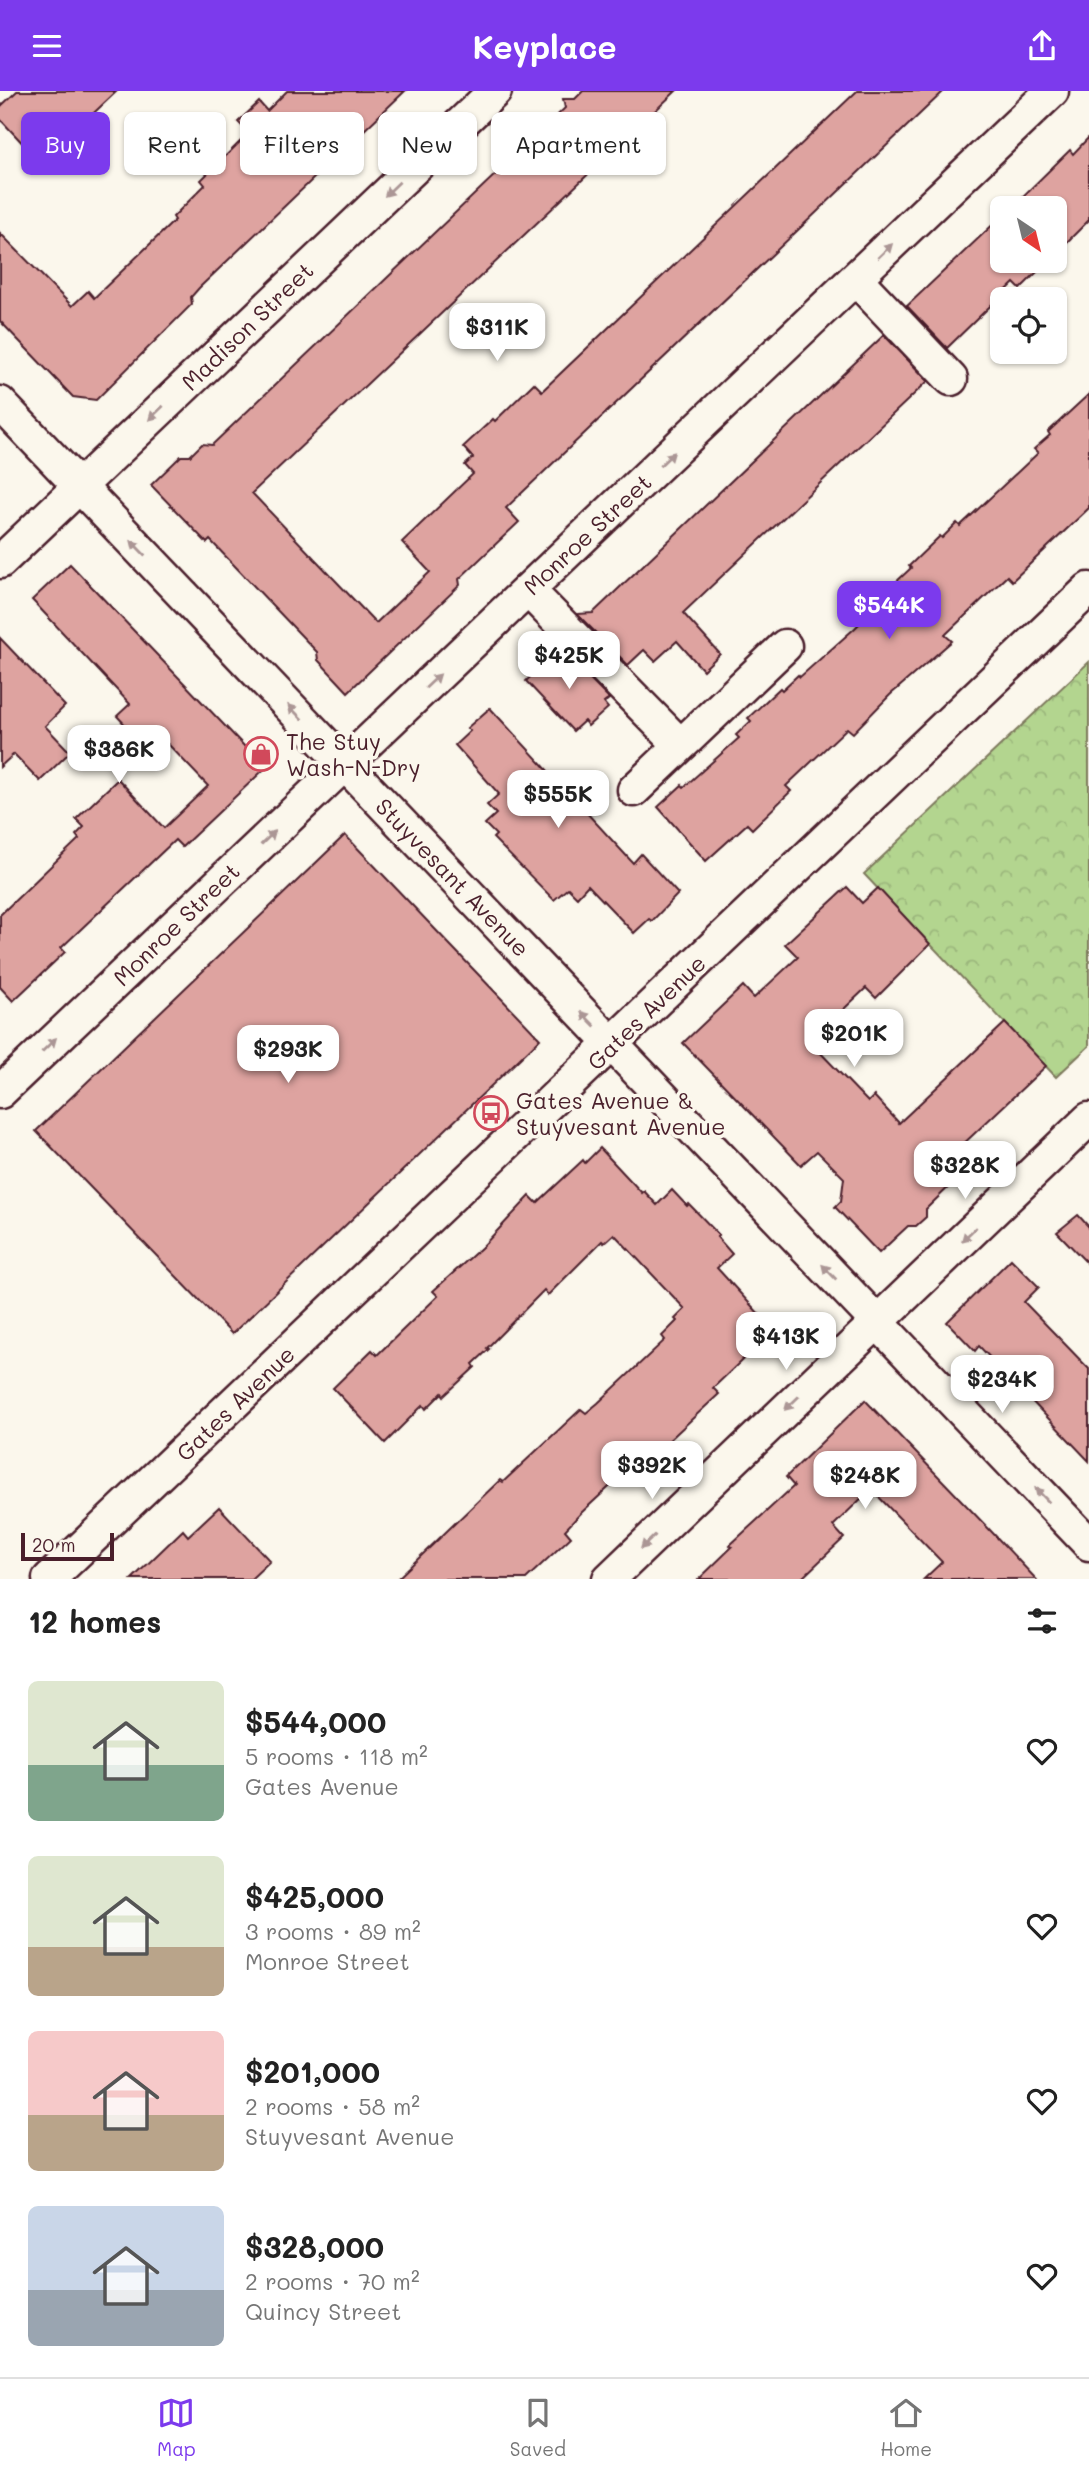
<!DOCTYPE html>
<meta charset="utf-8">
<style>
:root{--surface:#fff;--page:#f2f2f2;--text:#222;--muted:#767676;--line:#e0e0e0;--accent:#7c3aed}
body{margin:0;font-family:Mali,sans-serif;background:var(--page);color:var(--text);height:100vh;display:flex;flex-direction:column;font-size:26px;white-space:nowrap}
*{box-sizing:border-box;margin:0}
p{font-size:23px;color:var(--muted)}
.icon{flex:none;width:38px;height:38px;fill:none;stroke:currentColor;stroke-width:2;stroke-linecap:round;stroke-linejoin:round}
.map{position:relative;height:1488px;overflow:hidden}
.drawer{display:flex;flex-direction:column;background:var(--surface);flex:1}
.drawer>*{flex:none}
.guide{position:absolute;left:21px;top:21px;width:700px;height:63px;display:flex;gap:14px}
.needle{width:46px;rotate:145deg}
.tools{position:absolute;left:990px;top:105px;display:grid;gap:14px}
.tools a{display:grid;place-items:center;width:77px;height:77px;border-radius:10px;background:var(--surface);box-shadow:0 2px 5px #0004;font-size:35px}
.scale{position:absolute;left:21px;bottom:18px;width:93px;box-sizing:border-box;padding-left:7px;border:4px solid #4a1f2b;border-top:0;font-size:19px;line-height:24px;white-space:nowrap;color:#4a1f2b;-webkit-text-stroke:5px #fbf7ec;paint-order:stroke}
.price{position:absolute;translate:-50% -60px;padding:0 16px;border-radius:14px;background:#fff;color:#222;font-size:23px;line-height:46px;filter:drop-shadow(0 2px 4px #0008)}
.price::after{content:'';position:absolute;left:50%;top:42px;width:21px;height:16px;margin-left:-10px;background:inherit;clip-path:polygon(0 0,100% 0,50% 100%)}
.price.current{background:var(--accent);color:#fff}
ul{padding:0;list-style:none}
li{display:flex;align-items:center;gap:21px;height:175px;padding:0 28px}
li span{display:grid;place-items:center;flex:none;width:196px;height:140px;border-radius:10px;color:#555}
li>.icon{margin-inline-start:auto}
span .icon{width:84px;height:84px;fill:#fffc;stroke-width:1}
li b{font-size:30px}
h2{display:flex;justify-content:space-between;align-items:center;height:84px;padding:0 28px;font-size:30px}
.pill{padding:0 24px;border-radius:10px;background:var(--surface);box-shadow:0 2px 5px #0004;font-size:24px;line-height:63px}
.pill.current{background:var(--accent);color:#fff}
header{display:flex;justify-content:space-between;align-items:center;height:91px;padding:0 28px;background:var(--accent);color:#fff;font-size:32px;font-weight:700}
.menu{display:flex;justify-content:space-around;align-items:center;height:98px;border-top:2px solid var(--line);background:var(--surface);font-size:19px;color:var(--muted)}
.menu a{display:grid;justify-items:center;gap:4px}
.menu .current{color:var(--accent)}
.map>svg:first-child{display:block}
</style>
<header><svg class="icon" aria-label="menu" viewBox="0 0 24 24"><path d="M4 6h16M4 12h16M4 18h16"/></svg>Keyplace<svg class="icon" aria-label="share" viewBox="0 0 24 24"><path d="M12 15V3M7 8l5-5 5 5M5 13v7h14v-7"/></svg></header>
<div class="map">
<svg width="1089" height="1488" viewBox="0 0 1089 1488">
<defs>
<pattern id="park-crowns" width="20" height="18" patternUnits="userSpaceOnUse" patternTransform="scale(1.75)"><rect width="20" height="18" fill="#b3d58f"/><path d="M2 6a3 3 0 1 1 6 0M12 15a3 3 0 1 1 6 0" fill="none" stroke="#9bb67c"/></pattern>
</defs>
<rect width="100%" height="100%" fill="#fbf7ec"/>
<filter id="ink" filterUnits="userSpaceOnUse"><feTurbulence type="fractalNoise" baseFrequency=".0143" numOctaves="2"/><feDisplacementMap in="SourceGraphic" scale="14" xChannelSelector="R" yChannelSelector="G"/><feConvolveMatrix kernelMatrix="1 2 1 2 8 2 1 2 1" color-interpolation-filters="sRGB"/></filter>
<g filter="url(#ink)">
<path fill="url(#park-crowns)" stroke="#7e7a5d" stroke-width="2" d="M 1089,571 L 1089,955 L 1056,986 L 864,783 Z"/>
<g fill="#dea3a0" stroke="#4a1f2b" stroke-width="2">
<path d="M 17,0 L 117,0 L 41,72 L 0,28 L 0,16 Z"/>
<path d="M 287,0 L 405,0 L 199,197 L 191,206 L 192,213 L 96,309 L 73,306 L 0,230 L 0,142 L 72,215 L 88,200 L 94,207 L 175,129 L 173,126 L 205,94 L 201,89 L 249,42 L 238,31 L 259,11 L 267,20 Z"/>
<path d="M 583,0 L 676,0 L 252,402 L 376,532 L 430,481 L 402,451 L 473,383 L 465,374 L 473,367 L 463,356 L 493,328 L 495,330 L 534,292 L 542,300 L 857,0 L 944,0 L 506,417 L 519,431 L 459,488 L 460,494 L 348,601 L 318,569 L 317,561 L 210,449 L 207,452 L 151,394 L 181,365 L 190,365 L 202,353 L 212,354 L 565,17 L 563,8 L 575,8 Z"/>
<path d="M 1089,46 L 1089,129 L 1055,163 L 1055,117 L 1011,117 L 1070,59 L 1073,63 Z"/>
<path d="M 1003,124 L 1003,170 L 1048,170 L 1020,198 L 1014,192 L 947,257 L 907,215 Z"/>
<path d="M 884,244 L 928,290 L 683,522 L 720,563 L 703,579 L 677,550 L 655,570 L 644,559 L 628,574 L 577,523 L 593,522 Z"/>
<path d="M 1089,303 L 1089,417 L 1012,490 L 1007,485 L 945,544 L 952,550 L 890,604 L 853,642 L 847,637 L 786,695 L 791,700 L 752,738 L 747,733 L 706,770 L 658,716 L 682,694 L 684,696 L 739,647 L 736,644 L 751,630 L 748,627 L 780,597 L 782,599 L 798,584 L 800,586 L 855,537 L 897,494 L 895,492 L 911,477 L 909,475 L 940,445 L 942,447 L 957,432 L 960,435 L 1038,362 L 1034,358 L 1050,344 L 1048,341 Z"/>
<path d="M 70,473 L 247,658 L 256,649 L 274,669 L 182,756 L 175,749 L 61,857 L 65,861 L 13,910 L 0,896 L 0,824 L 79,748 L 76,744 L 84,736 L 76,728 L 118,688 L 164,737 L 208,695 L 168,653 L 155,666 L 117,625 L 130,613 L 32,509 Z"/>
<path d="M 0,547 L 65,615 L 45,635 L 70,661 L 40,690 L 14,663 L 0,676 Z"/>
<path d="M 560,558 L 609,608 L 604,612 L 608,617 L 588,635 L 584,630 L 573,640 L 526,590 Z"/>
<path d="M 490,617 L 633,772 L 641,763 L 678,803 L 652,830 L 649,828 L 634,842 L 588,794 L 577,806 L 568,797 L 554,809 L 493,747 L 496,744 L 485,733 L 496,723 L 487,714 L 499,703 L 455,654 L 470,640 L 467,637 Z"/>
<path d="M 345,744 L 540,948 L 232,1243 L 36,1040 Z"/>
<path d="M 847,796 L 862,812 L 878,797 L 930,853 L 876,907 L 866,897 L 824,937 L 827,940 L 813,954 L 868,1011 L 874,1005 L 899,1032 L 1005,932 L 1046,975 L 941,1074 L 956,1089 L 926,1118 L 926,1126 L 916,1135 L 908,1135 L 879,1162 L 835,1116 L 841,1110 L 844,1087 L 817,1060 L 801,1074 L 683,952 L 743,895 L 754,907 L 798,866 L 785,853 Z"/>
<path d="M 600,1057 L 642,1102 L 644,1100 L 657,1114 L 672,1099 L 687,1115 L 689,1113 L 719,1144 L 717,1146 L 732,1163 L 717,1177 L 772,1237 L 757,1251 L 759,1253 L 713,1297 L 719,1303 L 649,1368 L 645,1363 L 581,1422 L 565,1439 L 571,1446 L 526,1488 L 397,1488 L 500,1389 L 503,1391 L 581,1318 L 586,1322 L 598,1312 L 665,1249 L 662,1245 L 677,1230 L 675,1228 L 685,1218 L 614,1143 L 604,1152 L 602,1150 L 548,1204 L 544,1199 L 487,1257 L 489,1258 L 473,1273 L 475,1276 L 444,1305 L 442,1302 L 426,1318 L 423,1314 L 385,1352 L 333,1297 L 372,1259 L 377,1264 L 438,1205 L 433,1200 L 482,1156 L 530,1105 L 537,1112 L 583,1069 L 585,1072 Z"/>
<path d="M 1078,1124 L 1089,1136 L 1089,1174 L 1057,1141 Z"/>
<path d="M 1011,1168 L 1039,1196 L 1024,1211 L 1089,1278 L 1089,1370 L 979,1255 L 975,1260 L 947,1231 Z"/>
<path d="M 865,1309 L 989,1438 L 1036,1488 L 924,1488 L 942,1471 L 871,1398 L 833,1435 L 844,1447 L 801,1488 L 699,1488 L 732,1456 L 730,1454 L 794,1395 L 786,1386 Z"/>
<path d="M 219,1416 L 270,1470 L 251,1488 L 132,1488 L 183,1439 L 188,1445 Z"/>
</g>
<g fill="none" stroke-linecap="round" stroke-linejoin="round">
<g stroke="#4a1f2b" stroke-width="37">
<g id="minor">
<path d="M 856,188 L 951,288"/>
<path d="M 0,312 L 1089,1453"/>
<path d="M 0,471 L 495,0"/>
<path d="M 528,499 L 680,654"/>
<path d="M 634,699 L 785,555"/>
<path d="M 0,1001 L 1052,0"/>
<path d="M 49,1488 L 1089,498"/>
<path d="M 609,1488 L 1089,1028"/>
</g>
</g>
<use href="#minor" stroke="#fbf7ec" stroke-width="32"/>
</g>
<defs><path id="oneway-solid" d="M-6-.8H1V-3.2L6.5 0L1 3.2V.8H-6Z" transform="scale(1.75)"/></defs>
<g fill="#ab9695">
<use href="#oneway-solid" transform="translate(392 98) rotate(136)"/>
<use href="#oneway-solid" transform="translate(885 160) rotate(-44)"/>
<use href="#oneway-solid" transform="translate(156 322) rotate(136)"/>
<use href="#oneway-solid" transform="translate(667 368) rotate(-43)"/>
<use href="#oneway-solid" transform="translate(138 457) rotate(-134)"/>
<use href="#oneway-solid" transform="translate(433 590) rotate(-43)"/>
<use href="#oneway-solid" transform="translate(295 621) rotate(-134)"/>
<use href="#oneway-solid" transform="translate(268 747) rotate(-44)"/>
<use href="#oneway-solid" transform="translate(588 928) rotate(-134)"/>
<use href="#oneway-solid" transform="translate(49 954) rotate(-44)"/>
<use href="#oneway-solid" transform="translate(969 1143) rotate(136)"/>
<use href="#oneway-solid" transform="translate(829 1181) rotate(-134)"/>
<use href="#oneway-solid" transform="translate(792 1312) rotate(136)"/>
<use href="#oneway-solid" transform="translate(1042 1404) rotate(-134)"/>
<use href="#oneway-solid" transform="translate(648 1451) rotate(136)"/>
</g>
</g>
<defs>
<g id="shop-ring" transform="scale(1.75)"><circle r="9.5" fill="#fbf7ec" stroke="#d1495b" stroke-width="1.5"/><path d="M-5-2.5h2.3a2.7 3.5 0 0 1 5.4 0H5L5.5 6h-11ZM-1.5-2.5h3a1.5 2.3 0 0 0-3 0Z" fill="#d1495b"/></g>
<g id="bus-ring" transform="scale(1.75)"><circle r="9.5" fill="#fbf7ec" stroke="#d1495b" stroke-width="1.5"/><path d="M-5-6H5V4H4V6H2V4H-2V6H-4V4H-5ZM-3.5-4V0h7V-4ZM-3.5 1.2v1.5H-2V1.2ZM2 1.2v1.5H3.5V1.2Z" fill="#d1495b"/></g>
</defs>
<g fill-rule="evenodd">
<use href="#shop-ring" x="261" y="663"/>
<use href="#bus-ring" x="491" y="1022"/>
</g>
<g text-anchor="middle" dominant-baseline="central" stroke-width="7" stroke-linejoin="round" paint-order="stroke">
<g font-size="23" fill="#4a1f2b" stroke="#fbf7ec">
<text transform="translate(247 235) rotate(-44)">Madison Street</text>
<text transform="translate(587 443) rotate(-43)">Monroe Street</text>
<text transform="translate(453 786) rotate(46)">Stuyvesant Avenue</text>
<text transform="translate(176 833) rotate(-44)">Monroe Street</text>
<text transform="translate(646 921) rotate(-44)">Gates Avenue</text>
<text transform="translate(235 1312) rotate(-44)">Gates Avenue</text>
</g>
<g font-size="23" fill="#4a1f2b" stroke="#fbf7ec" text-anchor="start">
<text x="286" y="650">The Stuy<tspan x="286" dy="26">Wash-N-Dry</tspan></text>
<text x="516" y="1009">Gates Avenue &amp;<tspan x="516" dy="26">Stuyvesant Avenue</tspan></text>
</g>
</g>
</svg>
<div class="tools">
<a><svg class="needle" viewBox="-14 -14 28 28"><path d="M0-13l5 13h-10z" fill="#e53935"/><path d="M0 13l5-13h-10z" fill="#767676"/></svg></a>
<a><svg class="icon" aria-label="locate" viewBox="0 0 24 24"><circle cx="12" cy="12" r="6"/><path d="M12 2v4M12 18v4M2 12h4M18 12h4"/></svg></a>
</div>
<div class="scale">20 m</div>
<b class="price" style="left:497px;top:272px">$311K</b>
<b class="price current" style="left:889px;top:550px">$544K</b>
<b class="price" style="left:569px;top:600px">$425K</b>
<b class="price" style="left:119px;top:694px">$386K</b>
<b class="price" style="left:558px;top:739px">$555K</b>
<b class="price" style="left:854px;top:978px">$201K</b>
<b class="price" style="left:288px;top:994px">$293K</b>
<b class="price" style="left:965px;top:1110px">$328K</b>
<b class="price" style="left:786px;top:1281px">$413K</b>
<b class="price" style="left:1002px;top:1324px">$234K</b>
<b class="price" style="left:652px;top:1410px">$392K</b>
<b class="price" style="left:865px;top:1420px">$248K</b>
<div class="guide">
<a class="pill current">Buy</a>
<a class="pill">Rent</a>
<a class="pill">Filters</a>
<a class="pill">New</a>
<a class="pill">Apartment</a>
</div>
</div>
<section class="drawer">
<h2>12 homes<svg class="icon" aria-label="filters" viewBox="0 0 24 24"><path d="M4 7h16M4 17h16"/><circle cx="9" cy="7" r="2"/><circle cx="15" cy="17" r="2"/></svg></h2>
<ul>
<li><span style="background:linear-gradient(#dfe7d0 60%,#7fa58c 0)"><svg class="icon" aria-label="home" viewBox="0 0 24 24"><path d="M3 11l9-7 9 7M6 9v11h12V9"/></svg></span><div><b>$544,000</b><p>5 rooms · 118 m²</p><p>Gates Avenue</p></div><svg class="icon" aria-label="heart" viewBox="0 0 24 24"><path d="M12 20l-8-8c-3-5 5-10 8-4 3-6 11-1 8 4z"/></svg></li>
<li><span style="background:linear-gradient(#dfe7d0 65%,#b9a48a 0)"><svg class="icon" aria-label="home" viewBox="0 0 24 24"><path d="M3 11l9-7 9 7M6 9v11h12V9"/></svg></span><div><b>$425,000</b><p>3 rooms · 89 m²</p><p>Monroe Street</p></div><svg class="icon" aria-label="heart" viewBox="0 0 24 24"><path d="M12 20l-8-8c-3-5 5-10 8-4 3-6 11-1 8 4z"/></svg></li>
<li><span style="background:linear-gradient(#f6c9c9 60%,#b9a48a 0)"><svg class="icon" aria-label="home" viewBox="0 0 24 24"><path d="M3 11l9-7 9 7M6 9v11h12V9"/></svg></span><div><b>$201,000</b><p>2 rooms · 58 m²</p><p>Stuyvesant Avenue</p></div><svg class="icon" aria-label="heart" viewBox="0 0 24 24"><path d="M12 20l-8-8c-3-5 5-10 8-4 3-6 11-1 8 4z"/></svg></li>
<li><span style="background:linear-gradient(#c9d6e8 60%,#9aa5b1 0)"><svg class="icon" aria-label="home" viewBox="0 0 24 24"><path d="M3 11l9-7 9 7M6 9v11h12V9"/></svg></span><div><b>$328,000</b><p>2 rooms · 70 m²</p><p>Quincy Street</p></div><svg class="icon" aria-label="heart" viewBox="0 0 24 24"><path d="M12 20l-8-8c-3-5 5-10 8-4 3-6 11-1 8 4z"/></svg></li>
</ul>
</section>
<nav class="menu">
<a class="current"><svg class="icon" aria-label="map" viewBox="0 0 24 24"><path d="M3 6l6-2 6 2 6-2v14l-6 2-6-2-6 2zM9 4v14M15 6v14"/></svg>Map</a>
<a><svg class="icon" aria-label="saved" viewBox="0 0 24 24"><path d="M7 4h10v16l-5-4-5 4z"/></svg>Saved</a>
<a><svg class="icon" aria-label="home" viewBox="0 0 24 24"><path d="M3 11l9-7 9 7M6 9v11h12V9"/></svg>Home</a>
</nav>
